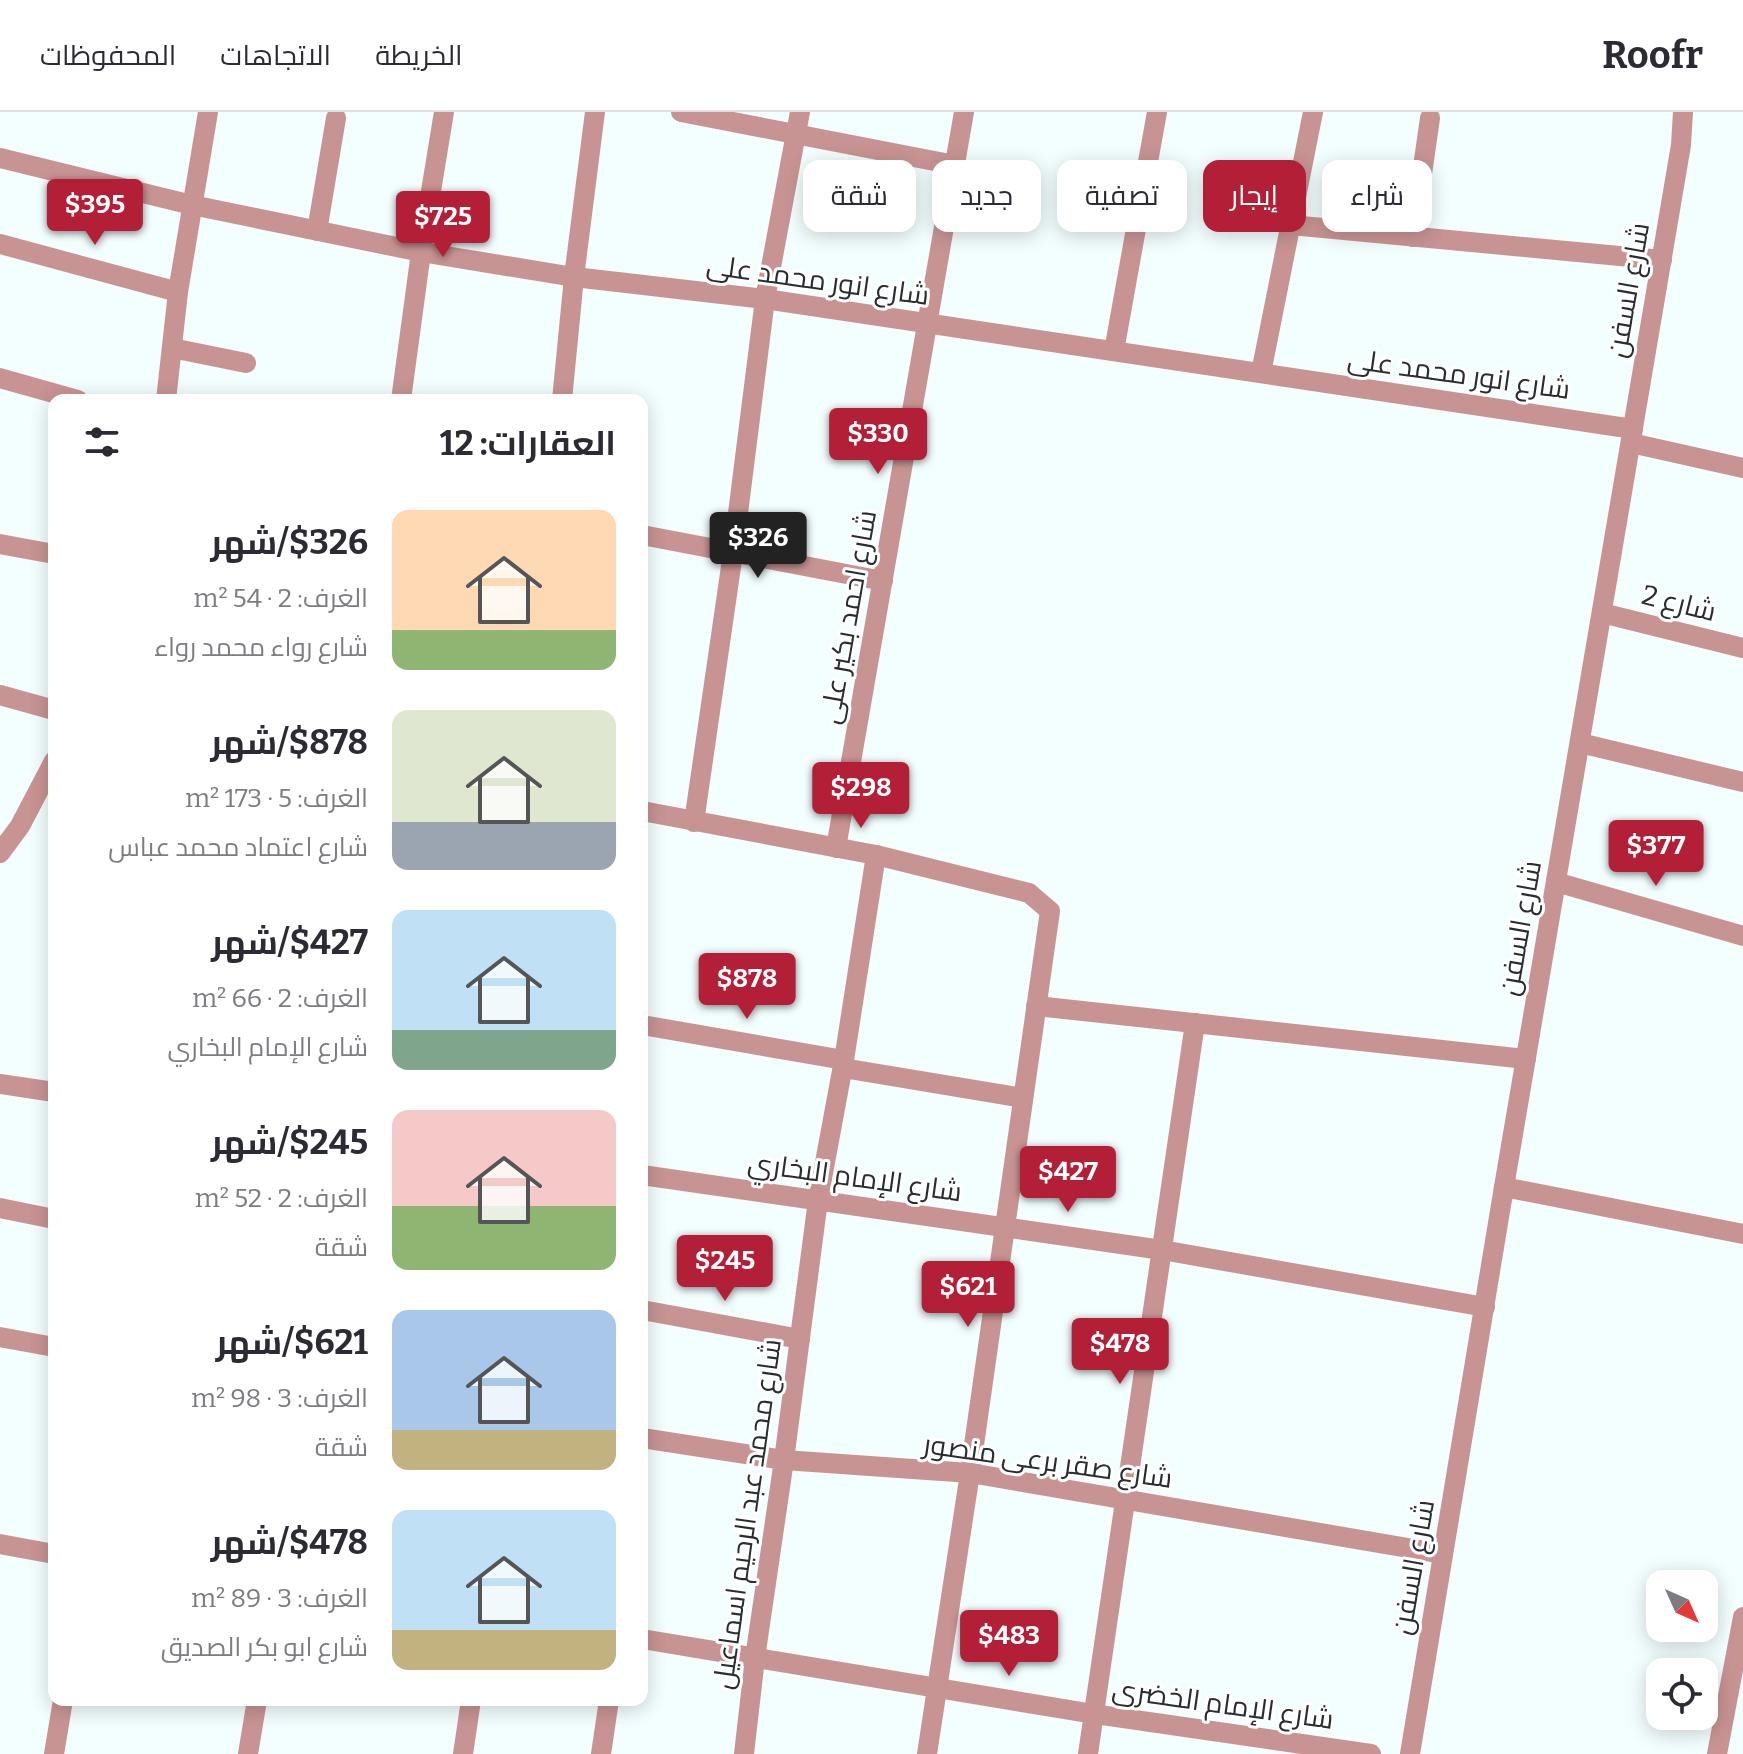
<!DOCTYPE html>
<html lang="ar">
<meta charset="utf-8">
<style>
:root{--surface:#fff;--page:#f7f7f7;--text:#2b2b33;--muted:#7c7c81;--line:#e1e1e2;--accent:#b21f36}
body{margin:0;font-family:Bitter,Cairo,serif;background:var(--page);color:var(--text);direction:rtl;height:100vh;display:flex;flex-direction:column;font-size:30px;white-space:nowrap}
*{box-sizing:border-box;margin:0}
p{font-size:26px;color:var(--muted)}
.icon{flex:none;width:44px;height:44px;fill:none;stroke:currentColor;stroke-width:2;stroke-linecap:round;stroke-linejoin:round}
.map{position:relative;flex:1;overflow:hidden;direction:ltr}
.side{position:absolute;left:48px;top:282px;width:600px;height:1312px;display:flex;flex-direction:column;background:var(--surface);border-radius:16px;box-shadow:0 4px 20px #0003;direction:rtl}
.side>*{flex:none}
.top-card{position:absolute;left:672px;top:48px;width:760px;height:72px;direction:rtl;display:flex;gap:16px}
.needle{width:52px;rotate:135deg}
.controls{position:absolute;left:1646px;top:1458px;display:grid;gap:16px}
.controls a{display:grid;place-items:center;width:72px;height:72px;border-radius:16px;background:var(--surface);box-shadow:0 4px 20px #0003;font-size:40px}
.price{position:absolute;translate:-50% -68px;padding:0 18px;border-radius:8px;background:var(--accent);color:#fff;font-size:26px;line-height:52px;filter:drop-shadow(0 2px 4px #0008)}
.price::after{content:'';position:absolute;left:50%;top:48px;width:24px;height:18px;margin-left:-12px;background:inherit;clip-path:polygon(0 0,100% 0,50% 100%)}
.price.on{background:#222;color:#fff}
ul{padding:0;list-style:none}
li{display:flex;align-items:center;gap:24px;height:200px;padding:0 32px}
li span{display:grid;place-items:center;flex:none;width:224px;height:160px;border-radius:16px;color:#555}
li>.icon{margin-inline-start:auto}
span .icon{width:96px;height:96px;fill:#fffc;stroke-width:1}
li b{font-size:34px}
h2{display:flex;justify-content:space-between;align-items:center;height:96px;padding:0 32px;font-size:34px}
.chip{padding:0 28px;border-radius:16px;background:var(--surface);box-shadow:0 4px 20px #0003;font-size:28px;line-height:72px}
.chip.on{background:var(--accent);color:#fff}
header{display:flex;align-items:center;gap:48px;box-sizing:border-box;height:112px;padding:0 40px;background:var(--surface);border-bottom:2px solid var(--line)}
header strong{font-size:38px}
nav{display:flex;gap:44px;margin-inline-start:auto;font-size:28px}
.map>svg:first-child{display:block}
</style>
<header>
<strong>Roofr</strong>
<nav><a>الخريطة</a><a>الاتجاهات</a><a>المحفوظات</a></nav>
</header>
<div class="map">
<svg width="1743" height="1642" viewBox="0 0 1743 1642">
<rect width="100%" height="100%" fill="#f3fefe"/>
<g fill="none" stroke-linecap="round" stroke-linejoin="round">
<g stroke="#c89493" stroke-width="20">
<path d="M 681,0 L 955,53"/>
<path d="M 0,46 L 192,93 L 421,140 L 574,165 L 765,187 L 1633,317"/>
<path d="M 1291,113 L 1662,148"/>
<path d="M 317,119 L 336,6"/>
<path d="M 1413,125 L 1430,6"/>
<path d="M 0,132 L 178,180"/>
<path d="M 172,236 L 246,251"/>
<path d="M 1114,239 L 1157,0"/>
<path d="M 1261,261 L 1313,0"/>
<path d="M 0,266 L 78,288"/>
<path d="M 166,288 L 178,180 L 208,0"/>
<path d="M 401,288 L 421,140 L 444,0"/>
<path d="M 562,288 L 574,165 L 595,0"/>
<path d="M 1631,331 L 1743,356"/>
<path d="M 642,423 L 883,469"/>
<path d="M 0,432 L 54,442"/>
<path d="M 1602,501 L 1743,536"/>
<path d="M 0,583 L 54,598"/>
<path d="M 1580,631 L 1743,670"/>
<path d="M 642,699 L 876,743 L 1029,781 L 1050,799 L 970,1361 L 927,1642"/>
<path d="M 694,710 L 733,441 L 765,187 L 800,0"/>
<path d="M 836,736 L 964,0"/>
<path d="M 0,741 L 20,714 L 54,649"/>
<path d="M 1556,770 L 1743,824"/>
<path d="M 1036,894 L 1526,947"/>
<path d="M 642,913 L 844,948"/>
<path d="M 843,956 L 1023,986"/>
<path d="M 0,972 L 54,980"/>
<path d="M 642,1063 L 1162,1138 L 1485,1195"/>
<path d="M 1504,1075 L 1743,1122"/>
<path d="M 0,1096 L 54,1107"/>
<path d="M 642,1198 L 800,1227"/>
<path d="M 0,1225 L 54,1235"/>
<path d="M 642,1326 L 784,1348 L 970,1361 L 1443,1442"/>
<path d="M 0,1432 L 54,1442"/>
<path d="M 642,1527 L 1094,1602 L 1371,1642"/>
<path d="M 54,1642 L 63,1588"/>
<path d="M 248,1642 L 257,1588"/>
<path d="M 463,1642 L 471,1588"/>
<path d="M 601,1642 L 609,1588"/>
<path d="M 744,1642 L 755,1546 L 784,1348 L 818,1088 L 844,948 L 876,743"/>
<path d="M 1088,1642 L 1195,911"/>
<path d="M 1410,1642 L 1504,1075 L 1681,33 L 1683,0"/>
<path d="M 1717,1642 L 1743,1505"/>
</g>
</g>
<g text-anchor="middle" dominant-baseline="central" stroke-width="6" stroke-linejoin="round" paint-order="stroke">
<g font-size="28" fill="#282e2f" stroke="#fff">
<text transform="translate(818 168) rotate(8)">شارع انور محمد على</text>
<text transform="translate(1628 178) rotate(-80)">شارع السفن</text>
<text transform="translate(1459 262) rotate(8)">شارع انور محمد على</text>
<text transform="translate(1679 491) rotate(14)">شارع 2</text>
<text transform="translate(848 505) rotate(-80)">شارع احمد بكير على</text>
<text transform="translate(1520 816) rotate(-80)">شارع السفن</text>
<text transform="translate(855 1065) rotate(8)">شارع الإمام البخاري</text>
<text transform="translate(1048 1349) rotate(8)">شارع صقر برعى منصور</text>
<text transform="translate(747 1402) rotate(-82)">شارع محمد عبد الرحيم اسماعيل</text>
<text transform="translate(1413 1455) rotate(-80)">شارع السفن</text>
<text transform="translate(1223 1592) rotate(8)">شارع الإمام الخضرى</text>
</g>
</g>
</svg>
<div class="controls">
<a><svg class="needle" viewBox="-14 -14 28 28"><path d="M0-13l5 13h-10z" fill="#e53935"/><path d="M0 13l5-13h-10z" fill="#7c7c81"/></svg></a>
<a><svg class="icon" aria-label="locate" viewBox="0 0 24 24"><circle cx="12" cy="12" r="6"/><path d="M12 2v4M12 18v4M2 12h4M18 12h4"/></svg></a>
</div>
<b class="price" style="left:95px;top:135px">$395</b>
<b class="price" style="left:443px;top:147px">$725</b>
<b class="price" style="left:878px;top:364px">$330</b>
<b class="price on" style="left:758px;top:468px">$326</b>
<b class="price" style="left:861px;top:718px">$298</b>
<b class="price" style="left:1656px;top:776px">$377</b>
<b class="price" style="left:747px;top:909px">$878</b>
<b class="price" style="left:1068px;top:1102px">$427</b>
<b class="price" style="left:725px;top:1191px">$245</b>
<b class="price" style="left:968px;top:1217px">$621</b>
<b class="price" style="left:1120px;top:1274px">$478</b>
<b class="price" style="left:1009px;top:1566px">$483</b>
<div class="top-card">
<a class="chip">شراء</a>
<a class="chip on">إيجار</a>
<a class="chip">تصفية</a>
<a class="chip">جديد</a>
<a class="chip">شقة</a>
</div>
<section class="side">
<h2>العقارات: 12<svg class="icon" aria-label="filters" viewBox="0 0 24 24"><path d="M4 7h16M4 17h16"/><circle cx="9" cy="7" r="2"/><circle cx="15" cy="17" r="2"/></svg></h2>
<ul>
<li><span style="background:linear-gradient(#ffd9b3 75%,#8fb573 0)"><svg class="icon" aria-label="home" viewBox="0 0 24 24"><path d="M3 11l9-7 9 7M6 9v11h12V9"/></svg></span><div><b>$326/شهر</b><p>الغرف: 2 · 54 m²</p><p>شارع رواء محمد رواء</p></div></li>
<li><span style="background:linear-gradient(#dfe7d0 70%,#9aa5b1 0)"><svg class="icon" aria-label="home" viewBox="0 0 24 24"><path d="M3 11l9-7 9 7M6 9v11h12V9"/></svg></span><div><b>$878/شهر</b><p>الغرف: 5 · 173 m²</p><p>شارع اعتماد محمد عباس</p></div></li>
<li><span style="background:linear-gradient(#bfe0f5 75%,#7fa58c 0)"><svg class="icon" aria-label="home" viewBox="0 0 24 24"><path d="M3 11l9-7 9 7M6 9v11h12V9"/></svg></span><div><b>$427/شهر</b><p>الغرف: 2 · 66 m²</p><p>شارع الإمام البخاري</p></div></li>
<li><span style="background:linear-gradient(#f6c9c9 60%,#8fb573 0)"><svg class="icon" aria-label="home" viewBox="0 0 24 24"><path d="M3 11l9-7 9 7M6 9v11h12V9"/></svg></span><div><b>$245/شهر</b><p>الغرف: 2 · 52 m²</p><p>شقة</p></div></li>
<li><span style="background:linear-gradient(#a9c7e8 75%,#c2b280 0)"><svg class="icon" aria-label="home" viewBox="0 0 24 24"><path d="M3 11l9-7 9 7M6 9v11h12V9"/></svg></span><div><b>$621/شهر</b><p>الغرف: 3 · 98 m²</p><p>شقة</p></div></li>
<li><span style="background:linear-gradient(#bfe0f5 75%,#c2b280 0)"><svg class="icon" aria-label="home" viewBox="0 0 24 24"><path d="M3 11l9-7 9 7M6 9v11h12V9"/></svg></span><div><b>$478/شهر</b><p>الغرف: 3 · 89 m²</p><p>شارع ابو بكر الصديق</p></div></li>
</ul>
</section>
</div>
